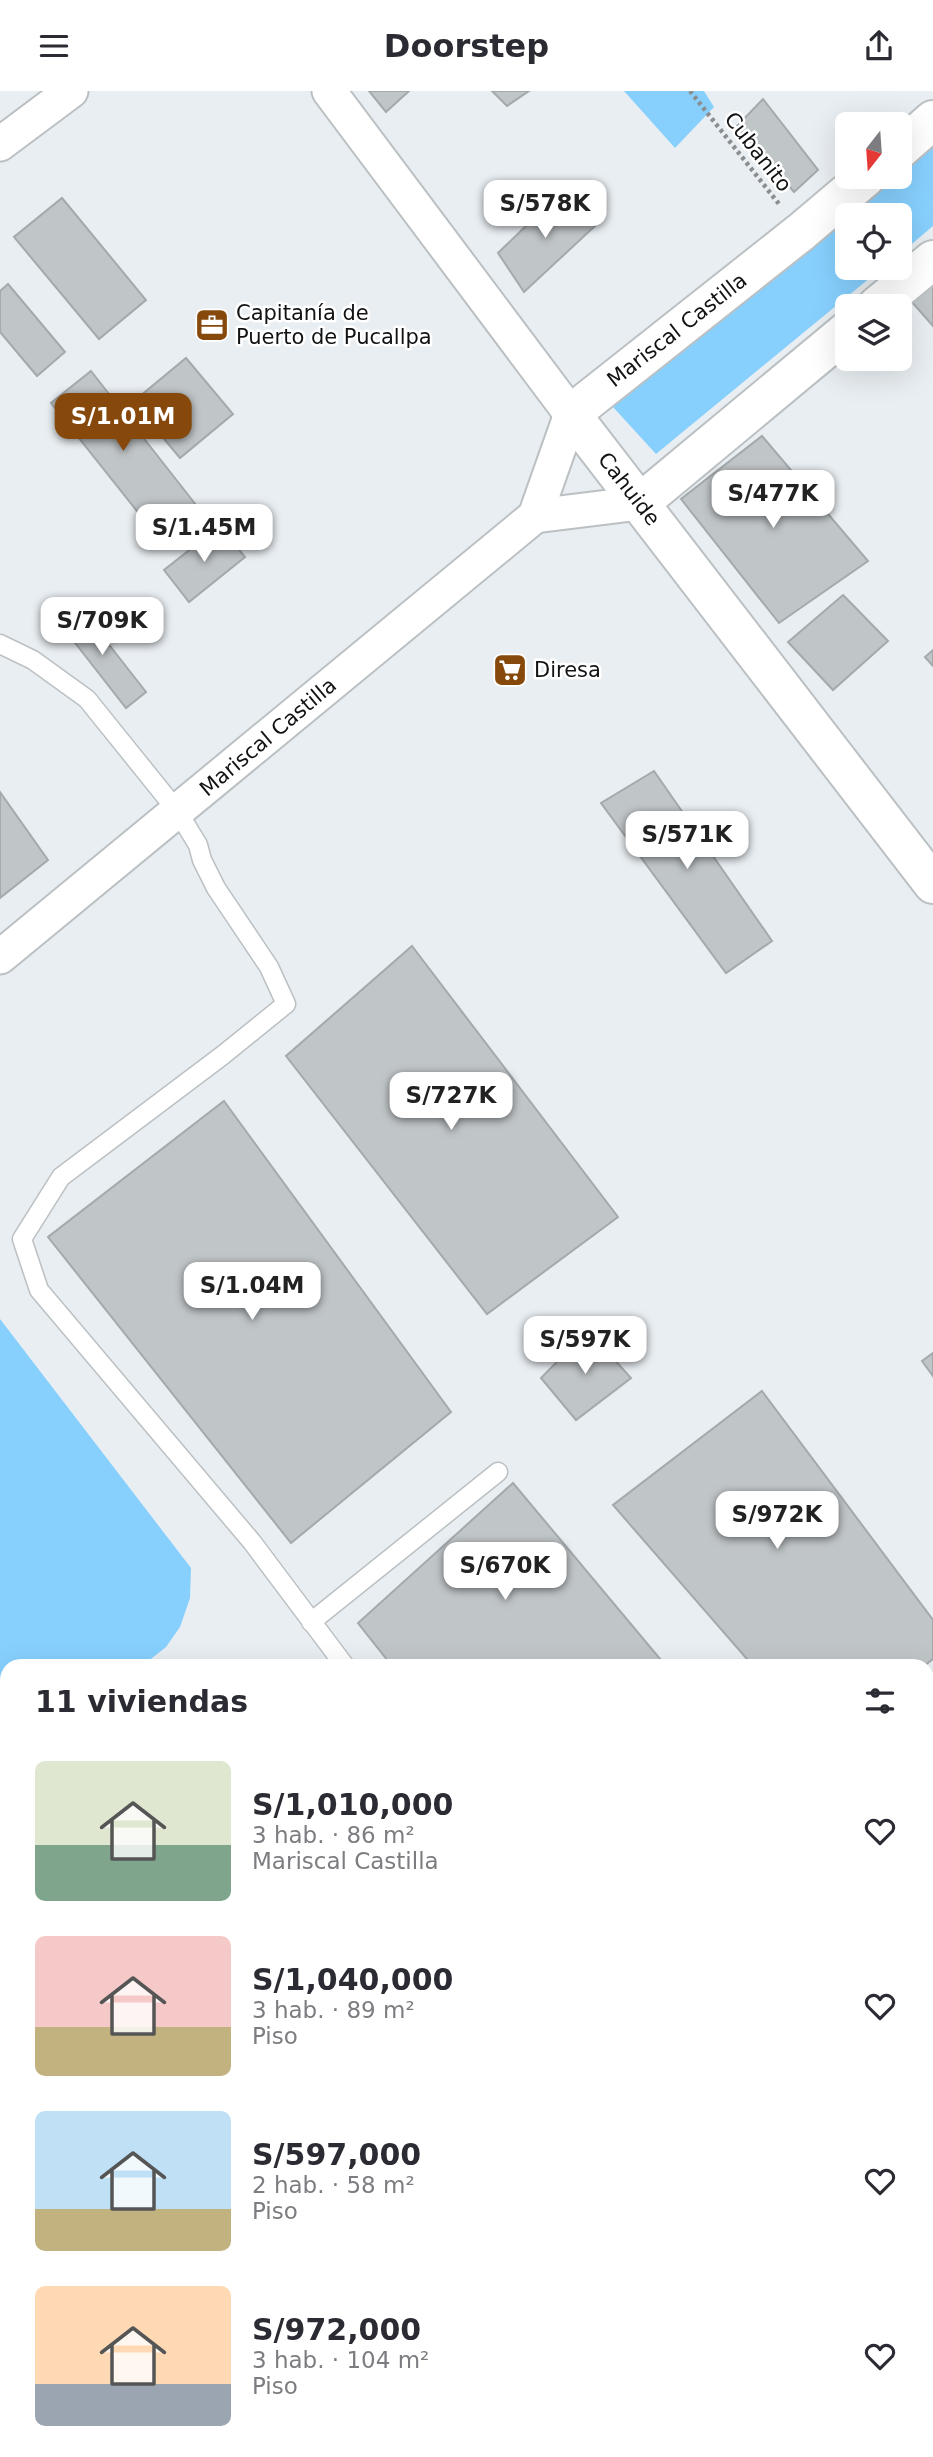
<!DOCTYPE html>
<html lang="es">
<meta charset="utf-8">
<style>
:root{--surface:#fff;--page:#f7f7f7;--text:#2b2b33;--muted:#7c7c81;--accent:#87480c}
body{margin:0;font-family:"DejaVu Sans",sans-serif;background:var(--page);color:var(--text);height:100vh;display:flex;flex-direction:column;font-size:26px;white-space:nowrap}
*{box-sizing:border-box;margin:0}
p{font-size:23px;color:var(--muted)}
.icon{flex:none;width:38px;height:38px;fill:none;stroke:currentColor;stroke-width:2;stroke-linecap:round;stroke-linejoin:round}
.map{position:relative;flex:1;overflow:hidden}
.drawer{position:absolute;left:0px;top:1568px;width:934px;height:798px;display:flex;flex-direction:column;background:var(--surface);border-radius:21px 21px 0 0;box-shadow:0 7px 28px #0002}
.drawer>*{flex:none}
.needle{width:46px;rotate:197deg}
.fabs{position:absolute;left:835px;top:21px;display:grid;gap:14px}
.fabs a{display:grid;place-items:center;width:77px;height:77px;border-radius:10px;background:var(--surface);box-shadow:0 7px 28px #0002;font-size:35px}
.price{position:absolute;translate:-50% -60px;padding:0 16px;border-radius:14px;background:#fff;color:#222;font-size:23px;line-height:46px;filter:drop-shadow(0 2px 4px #0008)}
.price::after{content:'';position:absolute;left:50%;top:42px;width:21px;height:16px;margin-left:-10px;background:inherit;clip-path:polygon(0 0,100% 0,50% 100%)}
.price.on{background:var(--accent);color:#fff}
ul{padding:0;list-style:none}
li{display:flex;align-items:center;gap:21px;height:175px;padding:0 35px}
li span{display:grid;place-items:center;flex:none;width:196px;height:140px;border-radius:10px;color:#555}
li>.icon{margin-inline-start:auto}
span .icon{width:84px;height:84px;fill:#fffc;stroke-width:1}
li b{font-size:30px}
h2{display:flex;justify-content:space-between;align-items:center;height:84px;padding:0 35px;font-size:30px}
header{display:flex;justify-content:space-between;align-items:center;height:91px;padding:0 35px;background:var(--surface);font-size:32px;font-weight:800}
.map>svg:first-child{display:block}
</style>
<header><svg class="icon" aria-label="menu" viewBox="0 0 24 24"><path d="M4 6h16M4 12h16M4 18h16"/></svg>Doorstep<svg class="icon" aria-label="share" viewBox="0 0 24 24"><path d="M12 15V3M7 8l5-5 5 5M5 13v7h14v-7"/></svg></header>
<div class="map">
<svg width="933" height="2366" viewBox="0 0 933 2366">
<rect width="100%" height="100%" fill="#e9eef2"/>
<g fill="#87d0fe">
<path d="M 624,0 L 704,0 L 714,16 L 675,57 Z"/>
<path d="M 933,49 L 933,135 L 900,163 L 900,124 L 847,124 L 847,177 L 882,177 L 656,363 L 613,316 L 889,86 L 900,86 L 900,77 Z"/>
<path d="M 0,1228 L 191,1477 L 190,1507 L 180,1536 L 166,1556 L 142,1575 L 7,1575 L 7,1683 L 0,1689 Z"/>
</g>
<g fill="#c0c5c8" stroke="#a4a9ac" stroke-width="2">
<path d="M 369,0 L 409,0 L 386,21 Z"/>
<path d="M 492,0 L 529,0 L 507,15 Z"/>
<path d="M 763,8 L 818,79 L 794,101 L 737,35 Z"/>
<path d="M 563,99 L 595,135 L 524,201 L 498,162 Z"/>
<path d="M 62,107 L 146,209 L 99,248 L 14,146 Z"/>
<path d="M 933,192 L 933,235 L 911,210 Z"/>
<path d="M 8,193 L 65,261 L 37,285 L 0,241 L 0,200 Z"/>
<path d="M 186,267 L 233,323 L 180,367 L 133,311 Z"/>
<path d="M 91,280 L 196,414 L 156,444 L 51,312 Z"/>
<path d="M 762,345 L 868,470 L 779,532 L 681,408 Z"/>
<path d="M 220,435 L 245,466 L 189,511 L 164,479 Z"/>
<path d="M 843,504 L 888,550 L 833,599 L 788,551 Z"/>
<path d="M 78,514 L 146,601 L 126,617 L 58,530 Z"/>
<path d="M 933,559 L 933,575 L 925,566 Z"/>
<path d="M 654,680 L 772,850 L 726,882 L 601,712 Z"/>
<path d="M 0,701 L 48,769 L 0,807 Z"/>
<path d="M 412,855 L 618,1126 L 487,1223 L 286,965 Z"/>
<path d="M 224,1010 L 451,1321 L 291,1452 L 48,1146 Z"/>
<path d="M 588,1239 L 631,1287 L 576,1329 L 541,1287 Z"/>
<path d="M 933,1262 L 933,1285 L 922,1270 Z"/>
<path d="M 762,1300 L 933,1529 L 933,1568 L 924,1575 L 753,1575 L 613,1414 Z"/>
<path d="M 513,1392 L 666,1575 L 392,1575 L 358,1532 Z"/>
<path d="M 638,2359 L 681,2359 L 674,2366 L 646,2366 Z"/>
<path d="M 747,2359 L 777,2359 L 781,2364 L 739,2366 Z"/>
</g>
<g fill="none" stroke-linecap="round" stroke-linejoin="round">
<g stroke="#bbc0c3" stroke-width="21">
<g id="lane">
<path d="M 0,553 L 33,569 L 87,608 L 178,721 L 198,754 L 202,769 L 216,797 L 269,876 L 286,913 L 223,964 L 61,1086 L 22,1148 L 39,1199 L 252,1451 L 345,1575"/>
<path d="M 311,1531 L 498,1381"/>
</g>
</g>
<g stroke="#bbc0c3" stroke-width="37">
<g id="street">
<path d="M 0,53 L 71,0"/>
<path d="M 535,425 L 640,412"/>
<path d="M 0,866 L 535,425 L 571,323 L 329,0"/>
<path d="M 928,1735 L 933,1731"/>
<path d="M 928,1760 L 933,1766"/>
<path d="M 0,2211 L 7,2218"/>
<path d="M 245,2359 L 250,2366"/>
<path d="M 591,2359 L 596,2366"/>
<path d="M 94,2366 L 103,2359"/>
</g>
</g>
<g stroke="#bbc0c3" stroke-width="42">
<g id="secondary">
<path d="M 900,58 L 933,29"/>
<path d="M 866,86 L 801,141 L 571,323 L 933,793"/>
<path d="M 877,215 L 933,169"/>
<path d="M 640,412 L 847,240"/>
</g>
</g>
<path stroke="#8b8e91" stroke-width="4.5" stroke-dasharray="3.5 3.5" stroke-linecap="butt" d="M 690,0 L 779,113"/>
<use href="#lane" stroke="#fff" stroke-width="18"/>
<use href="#street" stroke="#fff" stroke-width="33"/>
<use href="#secondary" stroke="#fff" stroke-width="38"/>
</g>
<defs>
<g id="office-square" transform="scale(1.75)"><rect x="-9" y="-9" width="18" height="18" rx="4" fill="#87480c" stroke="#fff"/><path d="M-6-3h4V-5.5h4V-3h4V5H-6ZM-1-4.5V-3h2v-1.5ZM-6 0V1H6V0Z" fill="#fff"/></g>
<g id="supermarket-square" transform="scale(1.75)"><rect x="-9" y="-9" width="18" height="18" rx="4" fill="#87480c" stroke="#fff"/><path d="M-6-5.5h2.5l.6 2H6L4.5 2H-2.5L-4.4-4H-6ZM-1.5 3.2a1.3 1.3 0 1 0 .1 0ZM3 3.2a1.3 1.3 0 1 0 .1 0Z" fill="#fff"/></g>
</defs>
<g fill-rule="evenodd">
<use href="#office-square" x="212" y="234"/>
<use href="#supermarket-square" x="510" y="579"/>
</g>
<g text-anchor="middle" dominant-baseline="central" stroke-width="5" stroke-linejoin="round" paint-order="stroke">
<g font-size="21" fill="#111214" stroke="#fff">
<text transform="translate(758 61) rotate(52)">Cubanito</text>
<text transform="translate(677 239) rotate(-38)">Mariscal Castilla</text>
<text transform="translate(629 398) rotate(52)">Cahuide</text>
<text transform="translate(268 646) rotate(-40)">Mariscal Castilla</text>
</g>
<g font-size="21" fill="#111214" stroke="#fff" text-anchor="start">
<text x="236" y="222">Capitanía de<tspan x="236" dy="24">Puerto de Pucallpa</tspan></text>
<text x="534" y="579">Diresa</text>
</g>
</g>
</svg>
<div class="fabs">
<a><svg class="needle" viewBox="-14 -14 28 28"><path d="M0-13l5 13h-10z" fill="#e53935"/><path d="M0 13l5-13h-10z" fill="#7c7c81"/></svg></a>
<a><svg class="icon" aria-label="locate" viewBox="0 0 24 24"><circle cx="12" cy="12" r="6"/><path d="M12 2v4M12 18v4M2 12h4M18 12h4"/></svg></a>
<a><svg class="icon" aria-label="layers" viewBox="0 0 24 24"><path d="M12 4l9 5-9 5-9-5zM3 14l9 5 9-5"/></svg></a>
</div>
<b class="price" style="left:545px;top:149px">S/578K</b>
<b class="price on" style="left:123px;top:362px">S/1.01M</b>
<b class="price" style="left:773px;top:439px">S/477K</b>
<b class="price" style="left:204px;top:473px">S/1.45M</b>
<b class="price" style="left:102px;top:566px">S/709K</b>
<b class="price" style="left:687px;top:780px">S/571K</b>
<b class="price" style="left:451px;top:1041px">S/727K</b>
<b class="price" style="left:252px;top:1231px">S/1.04M</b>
<b class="price" style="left:585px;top:1285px">S/597K</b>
<b class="price" style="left:777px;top:1460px">S/972K</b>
<b class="price" style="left:505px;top:1511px">S/670K</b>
<section class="drawer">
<h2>11 viviendas<svg class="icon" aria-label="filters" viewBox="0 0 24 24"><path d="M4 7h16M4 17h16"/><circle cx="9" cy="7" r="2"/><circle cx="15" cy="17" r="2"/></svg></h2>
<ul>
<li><span style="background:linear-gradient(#dfe7d0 60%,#7fa58c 0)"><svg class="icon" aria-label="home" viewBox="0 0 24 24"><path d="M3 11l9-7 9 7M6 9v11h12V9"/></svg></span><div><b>S/1,010,000</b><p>3 hab. · 86 m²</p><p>Mariscal Castilla</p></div><svg class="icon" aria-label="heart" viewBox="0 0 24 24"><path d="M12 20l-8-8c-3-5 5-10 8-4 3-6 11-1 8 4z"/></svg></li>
<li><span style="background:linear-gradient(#f6c9c9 65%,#c2b280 0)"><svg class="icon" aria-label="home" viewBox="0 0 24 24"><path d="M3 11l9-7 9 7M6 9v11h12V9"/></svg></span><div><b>S/1,040,000</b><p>3 hab. · 89 m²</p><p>Piso</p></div><svg class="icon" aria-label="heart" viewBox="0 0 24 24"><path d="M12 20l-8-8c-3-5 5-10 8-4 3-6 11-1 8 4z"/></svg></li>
<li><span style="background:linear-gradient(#bfe0f5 70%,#c2b280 0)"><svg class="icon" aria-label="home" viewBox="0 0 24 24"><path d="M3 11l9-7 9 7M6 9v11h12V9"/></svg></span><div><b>S/597,000</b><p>2 hab. · 58 m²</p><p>Piso</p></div><svg class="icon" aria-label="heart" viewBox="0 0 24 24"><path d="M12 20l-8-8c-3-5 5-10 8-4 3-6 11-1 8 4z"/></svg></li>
<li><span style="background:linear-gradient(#ffd9b3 70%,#9aa5b1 0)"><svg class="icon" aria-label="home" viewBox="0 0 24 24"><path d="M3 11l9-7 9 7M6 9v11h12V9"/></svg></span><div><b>S/972,000</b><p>3 hab. · 104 m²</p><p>Piso</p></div><svg class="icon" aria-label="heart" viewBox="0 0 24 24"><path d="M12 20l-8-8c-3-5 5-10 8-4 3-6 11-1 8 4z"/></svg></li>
</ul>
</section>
</div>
